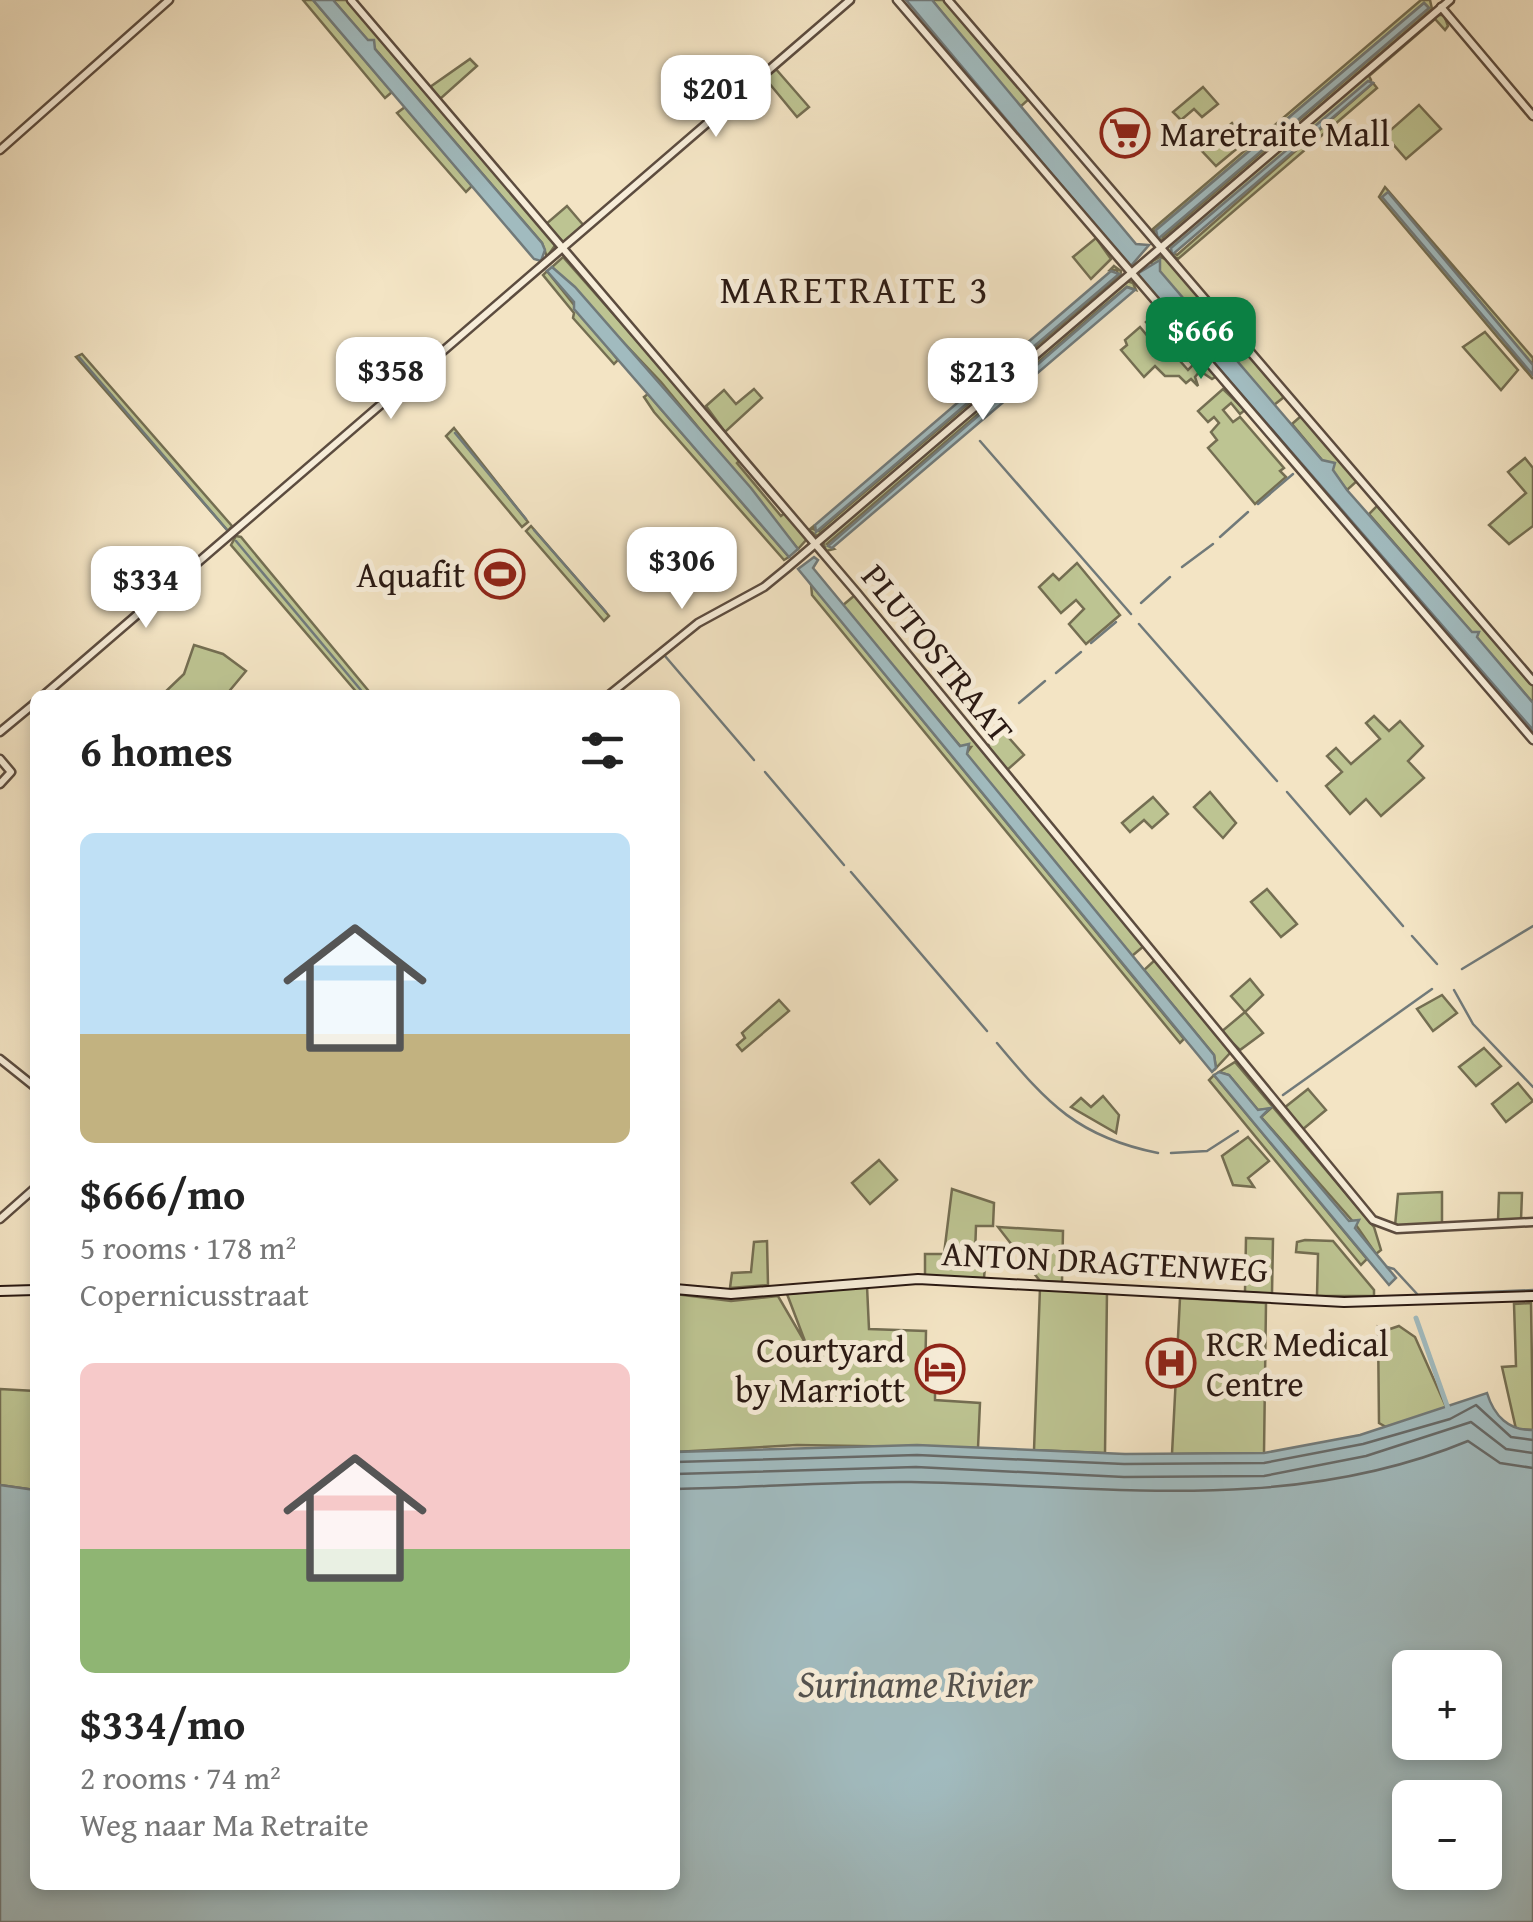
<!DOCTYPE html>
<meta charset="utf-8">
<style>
:root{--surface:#fff;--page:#f6f6f6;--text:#222;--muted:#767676;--accent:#0b8043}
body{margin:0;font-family:"Gentium Book Plus",serif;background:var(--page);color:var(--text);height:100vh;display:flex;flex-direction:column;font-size:38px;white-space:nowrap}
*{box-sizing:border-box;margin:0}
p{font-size:32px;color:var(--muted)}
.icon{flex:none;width:55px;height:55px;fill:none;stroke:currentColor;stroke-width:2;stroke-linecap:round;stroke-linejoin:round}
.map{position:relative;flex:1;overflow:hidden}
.sheet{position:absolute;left:30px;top:690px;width:650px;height:1200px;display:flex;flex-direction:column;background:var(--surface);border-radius:15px;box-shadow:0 5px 15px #0003}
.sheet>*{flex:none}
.tools{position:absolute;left:1392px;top:1650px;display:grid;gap:20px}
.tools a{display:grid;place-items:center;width:110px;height:110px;border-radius:15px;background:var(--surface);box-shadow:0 5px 15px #0003;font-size:50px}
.price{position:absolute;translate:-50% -85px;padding:0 22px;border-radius:20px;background:#fff;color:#222;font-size:32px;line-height:65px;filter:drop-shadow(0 2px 5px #0008)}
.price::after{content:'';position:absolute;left:50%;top:60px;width:30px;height:22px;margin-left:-15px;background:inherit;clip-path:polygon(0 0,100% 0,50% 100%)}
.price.active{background:var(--accent);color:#fff}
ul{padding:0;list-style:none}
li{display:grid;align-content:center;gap:20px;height:530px;padding:0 50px}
li span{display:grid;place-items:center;height:310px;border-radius:15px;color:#555}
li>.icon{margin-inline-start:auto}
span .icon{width:180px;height:180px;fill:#fffc;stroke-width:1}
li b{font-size:42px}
h2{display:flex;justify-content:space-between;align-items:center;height:120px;padding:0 50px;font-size:42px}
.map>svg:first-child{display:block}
</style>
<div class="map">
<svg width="1533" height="1922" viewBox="0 0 1533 1922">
<rect width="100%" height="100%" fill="#f3e4c4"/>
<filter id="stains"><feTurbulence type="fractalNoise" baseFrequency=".002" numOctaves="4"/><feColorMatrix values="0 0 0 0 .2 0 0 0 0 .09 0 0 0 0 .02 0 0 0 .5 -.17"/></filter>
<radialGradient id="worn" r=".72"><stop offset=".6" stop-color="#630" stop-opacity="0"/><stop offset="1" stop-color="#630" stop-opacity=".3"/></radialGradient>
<g fill="#bdc492" stroke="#746e52" stroke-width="2.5" fill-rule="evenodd">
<path d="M 303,0 L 313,0 L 392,92 L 385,98 Z"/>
<path d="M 333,0 L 348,0 L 556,244 L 547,257 L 542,243 Z"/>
<path d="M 932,0 L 945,0 L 1029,99 L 1019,108 Z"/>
<path d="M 1421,0 L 1430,0 L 1432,9 L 1165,239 L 1157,240 L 1153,229 ZM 1424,3 L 1429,8 L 1163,237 L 1156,230 Z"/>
<path d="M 1436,15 L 1444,15 L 1448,26 L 1445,30 L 1435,19 L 1369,76 L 1371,80 L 1170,251 L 1177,255 L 1373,83 L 1377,88 L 1178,259 L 1166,252 L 1169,245 Z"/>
<path d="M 470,59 L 477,66 L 440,99 L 430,87 Z"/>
<path d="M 775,68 L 809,107 L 797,117 L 764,77 Z"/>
<path d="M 1203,87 L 1218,104 L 1202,117 L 1194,109 L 1181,120 L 1173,112 Z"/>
<path d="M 1419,105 L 1441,129 L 1406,159 L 1385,135 Z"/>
<path d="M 405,107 L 472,186 L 466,192 L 397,113 Z"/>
<path d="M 1232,123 L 1246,141 L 1216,166 L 1201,150 Z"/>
<path d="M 1385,187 L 1533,358 L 1533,365 L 1441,255 L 1533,379 L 1379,197 Z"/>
<path d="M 567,206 L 585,227 L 565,244 L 546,224 Z"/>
<path d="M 1096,238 L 1111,259 L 1091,279 L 1073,257 Z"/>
<path d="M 563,257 L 741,459 L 737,463 L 781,516 L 786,512 L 807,539 L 798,549 L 661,382 L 552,267 Z"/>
<path d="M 1160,257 L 1166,259 L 1284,397 L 1274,405 L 1151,262 Z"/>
<path d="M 1114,266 L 1121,271 L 1120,278 L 851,509 L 817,536 L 809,530 L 815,525 L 813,529 L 819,531 L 1118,276 L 1117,270 L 1110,270 Z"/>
<path d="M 547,271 L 618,360 L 614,364 L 573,318 L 574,313 L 543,275 Z"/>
<path d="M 1137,274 L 1533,730 L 1533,736 L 1135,276 Z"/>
<path d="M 1127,281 L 1133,283 L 1136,290 L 1127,287 L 1100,309 L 827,544 L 834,549 L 826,551 L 823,542 Z"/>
<path d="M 1159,310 L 1217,376 L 1212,379 L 1200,371 L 1195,377 L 1198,386 L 1191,379 L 1186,383 L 1179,376 L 1165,376 L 1155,366 L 1144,377 L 1121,350 L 1127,345 L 1125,340 L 1140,327 L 1159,350 L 1172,352 L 1188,370 L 1193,365 L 1175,344 L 1165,343 L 1146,322 Z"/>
<path d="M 1485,332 L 1518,370 L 1501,390 L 1463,347 Z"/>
<path d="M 82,354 L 232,526 L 228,531 L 76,357 Z"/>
<path d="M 754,389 L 762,398 L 725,432 L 706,406 L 724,390 L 736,404 Z"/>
<path d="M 1223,389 L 1245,410 L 1240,414 L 1231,403 L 1223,410 L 1233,422 L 1240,417 L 1284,468 L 1280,471 L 1286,477 L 1255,504 L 1208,448 L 1217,440 L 1211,432 L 1219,423 L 1214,417 L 1208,422 L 1198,411 Z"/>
<path d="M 648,394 L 789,557 L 784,560 L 654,412 L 644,397 Z"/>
<path d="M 1301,416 L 1357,481 L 1347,490 L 1292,424 Z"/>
<path d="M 454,428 L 528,522 L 522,527 L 446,436 Z"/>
<path d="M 1525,458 L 1533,468 L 1533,526 L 1509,544 L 1489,525 L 1526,493 L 1508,472 Z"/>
<path d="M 1377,506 L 1533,685 L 1533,703 L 1369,514 Z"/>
<path d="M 531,526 L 609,616 L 604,621 L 526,531 Z"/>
<path d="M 236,536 L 241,537 L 372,695 L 359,695 L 231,545 Z"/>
<path d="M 1077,563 L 1120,615 L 1086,644 L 1069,624 L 1084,609 L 1076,600 L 1061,613 L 1039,587 L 1053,574 L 1059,580 Z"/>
<path d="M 811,584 L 1184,1039 L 1180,1043 L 812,595 Z"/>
<path d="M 855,595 L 1145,945 L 1132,956 L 966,754 L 971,747 L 961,747 L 842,606 Z"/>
<path d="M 194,645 L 223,654 L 246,671 L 226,695 L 162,695 L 184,674 Z"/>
<path d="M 1374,716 L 1389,731 L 1400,721 L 1423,746 L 1408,761 L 1424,778 L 1381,816 L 1366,799 L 1350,814 L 1326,786 L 1342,772 L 1327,756 L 1336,748 L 1351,764 L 1380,739 L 1366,723 Z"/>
<path d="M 1002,730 L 1024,755 L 1006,771 L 987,747 Z"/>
<path d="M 1210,792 L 1236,823 L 1223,838 L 1194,807 Z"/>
<path d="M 1153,797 L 1168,814 L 1152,828 L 1144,820 L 1130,832 L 1122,823 Z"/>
<path d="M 1267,889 L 1297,924 L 1281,937 L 1251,902 Z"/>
<path d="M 1156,959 L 1231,1052 L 1216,1068 L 1214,1055 L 1144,970 Z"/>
<path d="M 1250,979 L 1263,995 L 1245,1012 L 1263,1033 L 1240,1050 L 1221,1032 L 1245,1012 L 1231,996 Z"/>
<path d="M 1442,995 L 1457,1013 L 1433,1031 L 1417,1009 Z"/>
<path d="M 779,1000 L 789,1011 L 742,1051 L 737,1045 L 745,1038 L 742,1033 Z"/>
<path d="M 1484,1048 L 1501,1066 L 1476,1086 L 1459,1067 Z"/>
<path d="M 1235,1062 L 1374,1227 L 1381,1250 L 1376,1254 L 1356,1225 L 1261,1117 L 1270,1109 L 1258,1110 L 1229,1075 L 1219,1072 Z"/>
<path d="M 1214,1075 L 1367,1259 L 1361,1265 L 1209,1080 Z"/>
<path d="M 1518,1083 L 1533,1101 L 1506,1122 L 1492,1104 Z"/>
<path d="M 1308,1089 L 1326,1110 L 1302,1130 L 1284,1108 Z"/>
<path d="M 1103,1096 L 1119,1115 L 1116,1133 L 1071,1107 L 1081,1098 L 1091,1107 Z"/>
<path d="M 1248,1137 L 1269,1161 L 1248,1178 L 1254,1187 L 1233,1185 L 1222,1156 Z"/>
<path d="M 879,1160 L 897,1180 L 870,1204 L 852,1183 Z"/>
<path d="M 952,1189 L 994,1203 L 993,1226 L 976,1226 L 975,1254 L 986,1255 L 984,1278 L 925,1278 L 925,1254 L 944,1254 Z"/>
<path d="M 1442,1192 L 1442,1223 L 1395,1226 L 1398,1194 Z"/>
<path d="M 1499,1193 L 1522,1193 L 1521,1220 L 1498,1221 Z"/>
<path d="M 998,1227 L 1063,1231 L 1062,1282 L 1040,1281 Z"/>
<path d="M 1246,1238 L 1273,1239 L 1272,1294 L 1245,1292 Z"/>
<path d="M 1305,1240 L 1333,1241 L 1374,1290 L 1374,1296 L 1317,1296 L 1318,1254 L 1296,1252 L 1297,1242 Z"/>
<path d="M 767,1241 L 768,1285 L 730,1288 L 732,1273 L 751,1272 L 754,1242 Z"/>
<path d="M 867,1286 L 869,1329 L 926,1331 L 925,1382 L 935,1383 L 935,1400 L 980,1403 L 978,1448 L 797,1445 L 675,1452 L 675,1294 L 731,1301 L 778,1296 L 806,1344 L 787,1294 Z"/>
<path d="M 1040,1288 L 1107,1291 L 1105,1453 L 1034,1450 Z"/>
<path d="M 1180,1298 L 1266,1303 L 1264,1453 L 1172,1454 Z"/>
<path d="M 1531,1303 L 1533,1430 L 1516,1429 L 1502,1367 L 1516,1366 L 1514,1304 Z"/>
<path d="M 1399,1326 L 1415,1337 L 1447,1409 L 1386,1427 L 1379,1423 L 1378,1327 L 1384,1331 Z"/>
<path d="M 0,1389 L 35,1391 L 35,1490 L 0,1485 Z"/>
</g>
<g fill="#a1bbbf" stroke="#717a7a" stroke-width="2.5" fill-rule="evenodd">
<path d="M 313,0 L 333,0 L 368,40 L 374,40 L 375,49 L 542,243 L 545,250 L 541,261 L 534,259 Z"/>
<path d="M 906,0 L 932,0 L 1136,244 L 1149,245 L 1130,267 Z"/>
<path d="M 1424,3 L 1429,8 L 1158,239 L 1156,230 Z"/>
<path d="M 1368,81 L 1373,83 L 1172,255 L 1171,248 Z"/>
<path d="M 1388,192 L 1533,365 L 1533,375 L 1382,197 Z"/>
<path d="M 1160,260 L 1160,271 L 1322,460 L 1335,463 L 1333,470 L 1347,490 L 1472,632 L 1479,632 L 1477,637 L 1533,703 L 1533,730 L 1137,274 Z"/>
<path d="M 552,267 L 575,287 L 751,488 L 798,549 L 789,557 L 574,309 L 574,302 L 547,271 Z"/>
<path d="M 1111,271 L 1119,274 L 816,532 L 815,525 Z"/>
<path d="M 1127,287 L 1135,290 L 832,548 L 828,546 Z"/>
<path d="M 814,557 L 818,560 L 813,568 L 960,746 L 969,744 L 967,754 L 1214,1055 L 1216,1068 L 1212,1072 L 798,569 Z"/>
<path d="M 1219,1072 L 1229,1075 L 1258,1110 L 1270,1108 L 1261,1117 L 1349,1221 L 1359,1220 L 1355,1228 L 1396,1278 L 1389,1285 L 1214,1075 Z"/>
<path d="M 1487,1393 C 1494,1416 1509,1431 1533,1430 L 1533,1922 L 0,1922 L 0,1485 L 35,1490 L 35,1885 L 675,1885 L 675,1452 L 917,1445 L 1125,1454 L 1264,1453 L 1360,1435 ZM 1410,1668 L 1485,1668 L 1485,1742 L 1410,1742 ZM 1410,1798 L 1485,1798 L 1485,1872 L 1410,1872 Z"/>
</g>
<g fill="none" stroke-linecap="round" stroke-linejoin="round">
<g stroke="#666a69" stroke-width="2.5">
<path d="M 675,1462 L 917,1455 L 1124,1464 L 1264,1463 L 1363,1444 L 1450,1419 L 1476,1405 L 1511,1437 L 1533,1440"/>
<path d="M 675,1474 L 916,1467 L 1124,1477 L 1264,1476 L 1366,1456 L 1471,1422 L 1506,1449 L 1533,1453"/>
<path d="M 675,1489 C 754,1488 832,1481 911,1482 C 1099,1485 1288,1516 1468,1441 L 1500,1463 L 1533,1468"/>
</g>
<g stroke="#717a7a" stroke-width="2.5">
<path d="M 79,357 L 228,531"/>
<path d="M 455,433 L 526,519"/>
<path d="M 980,441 L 1131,614"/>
<path d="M 1258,504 L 1293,474"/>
<path d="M 534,530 L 606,612"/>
<path d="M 1220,537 L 1248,512"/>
<path d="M 236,541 L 365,695"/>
<path d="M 1182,567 L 1213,544"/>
<path d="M 1141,603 L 1170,577"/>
<path d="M 1139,624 L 1277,781"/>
<path d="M 1091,643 L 1116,622"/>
<path d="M 665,656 L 754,760"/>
<path d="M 1056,673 L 1081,652"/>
<path d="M 1019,703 L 1045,681"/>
<path d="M 765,772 L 844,865"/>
<path d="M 1287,792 L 1403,926"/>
<path d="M 851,872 L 987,1031"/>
<path d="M 1412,936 L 1437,964"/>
<path d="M 1462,969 L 1533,926"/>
<path d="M 1454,990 L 1473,1024 L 1533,1087"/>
<path d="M 997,1043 C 1048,1104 1078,1137 1158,1153"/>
<path d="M 1283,1095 L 1432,989"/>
<path d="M 1171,1153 L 1207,1151 L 1238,1131"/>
<path d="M 1387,1267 L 1394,1269 L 1418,1295 L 1533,1290"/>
</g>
<path stroke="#a1bbbf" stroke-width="5" d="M 1416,1318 L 1450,1414"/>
<g stroke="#5c4c3f" stroke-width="11">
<g id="tertiary">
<path d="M 351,0 L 857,593 L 1373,1220 L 1397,1229 L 1533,1222"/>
<path d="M 897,0 L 1533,740"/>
<path d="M 948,0 L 1533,681"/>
<path d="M 1441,7 L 1533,116"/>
<path d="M 0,150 L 169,0"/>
<path d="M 44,695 L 850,0"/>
<path d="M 609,695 L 698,623 L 764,587 L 786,569 L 1450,0"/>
<path d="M 0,732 L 35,703"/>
<path d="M 0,759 L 11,772 L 0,784"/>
<path d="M 0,1059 L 35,1087"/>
<path d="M 0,1219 L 35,1188"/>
</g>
</g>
<g stroke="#2a1913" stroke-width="12">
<g id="secondary">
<path d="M 675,1289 L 731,1294 L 918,1279 L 1344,1302 L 1533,1296"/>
<path d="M 0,1291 L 35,1290"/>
</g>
</g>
<use href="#tertiary" stroke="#f7edd9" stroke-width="6"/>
<use href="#secondary" stroke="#f7edd9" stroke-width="8"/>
</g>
<defs>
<g id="supermarket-ring" transform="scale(2.5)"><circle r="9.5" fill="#f7edd9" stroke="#8f2418" stroke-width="1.5"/><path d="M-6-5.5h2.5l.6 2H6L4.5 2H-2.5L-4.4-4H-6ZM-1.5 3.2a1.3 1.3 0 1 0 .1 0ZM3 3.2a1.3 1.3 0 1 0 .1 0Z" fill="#8f2418"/></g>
<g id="stadium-ring" transform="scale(2.5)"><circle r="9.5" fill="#f7edd9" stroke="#8f2418" stroke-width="1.5"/><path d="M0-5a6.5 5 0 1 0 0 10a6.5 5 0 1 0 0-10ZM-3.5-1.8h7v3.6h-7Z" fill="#8f2418"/></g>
<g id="hospital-ring" transform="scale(2.5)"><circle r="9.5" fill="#f7edd9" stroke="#8f2418" stroke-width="1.5"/><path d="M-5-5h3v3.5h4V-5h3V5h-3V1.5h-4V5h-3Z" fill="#8f2418"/></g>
<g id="hotel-ring" transform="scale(2.5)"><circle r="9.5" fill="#f7edd9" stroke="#8f2418" stroke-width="1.5"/><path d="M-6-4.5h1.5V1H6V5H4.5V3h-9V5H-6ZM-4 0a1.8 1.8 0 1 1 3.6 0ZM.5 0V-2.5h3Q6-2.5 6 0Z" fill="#8f2418"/></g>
</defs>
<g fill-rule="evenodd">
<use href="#supermarket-ring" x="1125" y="133"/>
<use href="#stadium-ring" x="500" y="574"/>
<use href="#hospital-ring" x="1171" y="1363"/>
<use href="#hotel-ring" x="940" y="1369"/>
</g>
<g text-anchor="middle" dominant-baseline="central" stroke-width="10" stroke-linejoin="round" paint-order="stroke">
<g font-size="35" fill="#2a1913" stroke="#f7edd9" text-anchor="start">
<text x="1160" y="133">Maretraite Mall</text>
<text x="465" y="574" text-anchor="end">Aquafit</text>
<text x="1206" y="1343">RCR Medical<tspan x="1206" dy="40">Centre</tspan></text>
<text x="905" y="1349" text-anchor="end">Courtyard<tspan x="905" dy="40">by Marriott</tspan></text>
</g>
<g font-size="35" fill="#2a1913" stroke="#f7edd9">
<text transform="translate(938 653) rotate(51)">PLUTOSTRAAT</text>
<text transform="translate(1105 1261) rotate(3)">ANTON DRAGTENWEG</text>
</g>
<g font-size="38" letter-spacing="2.5" fill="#2a1913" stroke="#f7edd9">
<text x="855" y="289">MARETRAITE 3</text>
</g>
<g font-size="38" font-style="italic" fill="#54524f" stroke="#f7edd9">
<text x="915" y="1683">Suriname Rivier</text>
</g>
</g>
<rect width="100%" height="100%" filter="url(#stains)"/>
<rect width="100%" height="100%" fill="url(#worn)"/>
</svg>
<div class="tools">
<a>+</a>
<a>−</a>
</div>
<b class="price" style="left:716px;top:140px">$201</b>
<b class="price active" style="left:1201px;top:382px">$666</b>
<b class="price" style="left:391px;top:422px">$358</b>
<b class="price" style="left:983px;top:423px">$213</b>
<b class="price" style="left:682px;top:612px">$306</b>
<b class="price" style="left:146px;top:631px">$334</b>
<section class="sheet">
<h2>6 homes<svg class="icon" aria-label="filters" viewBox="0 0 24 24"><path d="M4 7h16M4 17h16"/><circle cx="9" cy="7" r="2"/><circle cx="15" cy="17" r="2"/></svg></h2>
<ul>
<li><span style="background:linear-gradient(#bfe0f5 65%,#c2b280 0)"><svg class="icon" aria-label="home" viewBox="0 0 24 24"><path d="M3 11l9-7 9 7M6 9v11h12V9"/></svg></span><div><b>$666/mo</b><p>5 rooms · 178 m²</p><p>Copernicusstraat</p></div></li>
<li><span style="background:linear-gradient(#f6c9c9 60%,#8fb573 0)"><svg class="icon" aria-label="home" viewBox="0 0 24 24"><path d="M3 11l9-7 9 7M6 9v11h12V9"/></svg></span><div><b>$334/mo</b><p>2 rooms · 74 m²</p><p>Weg naar Ma Retraite</p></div></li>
</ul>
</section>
</div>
